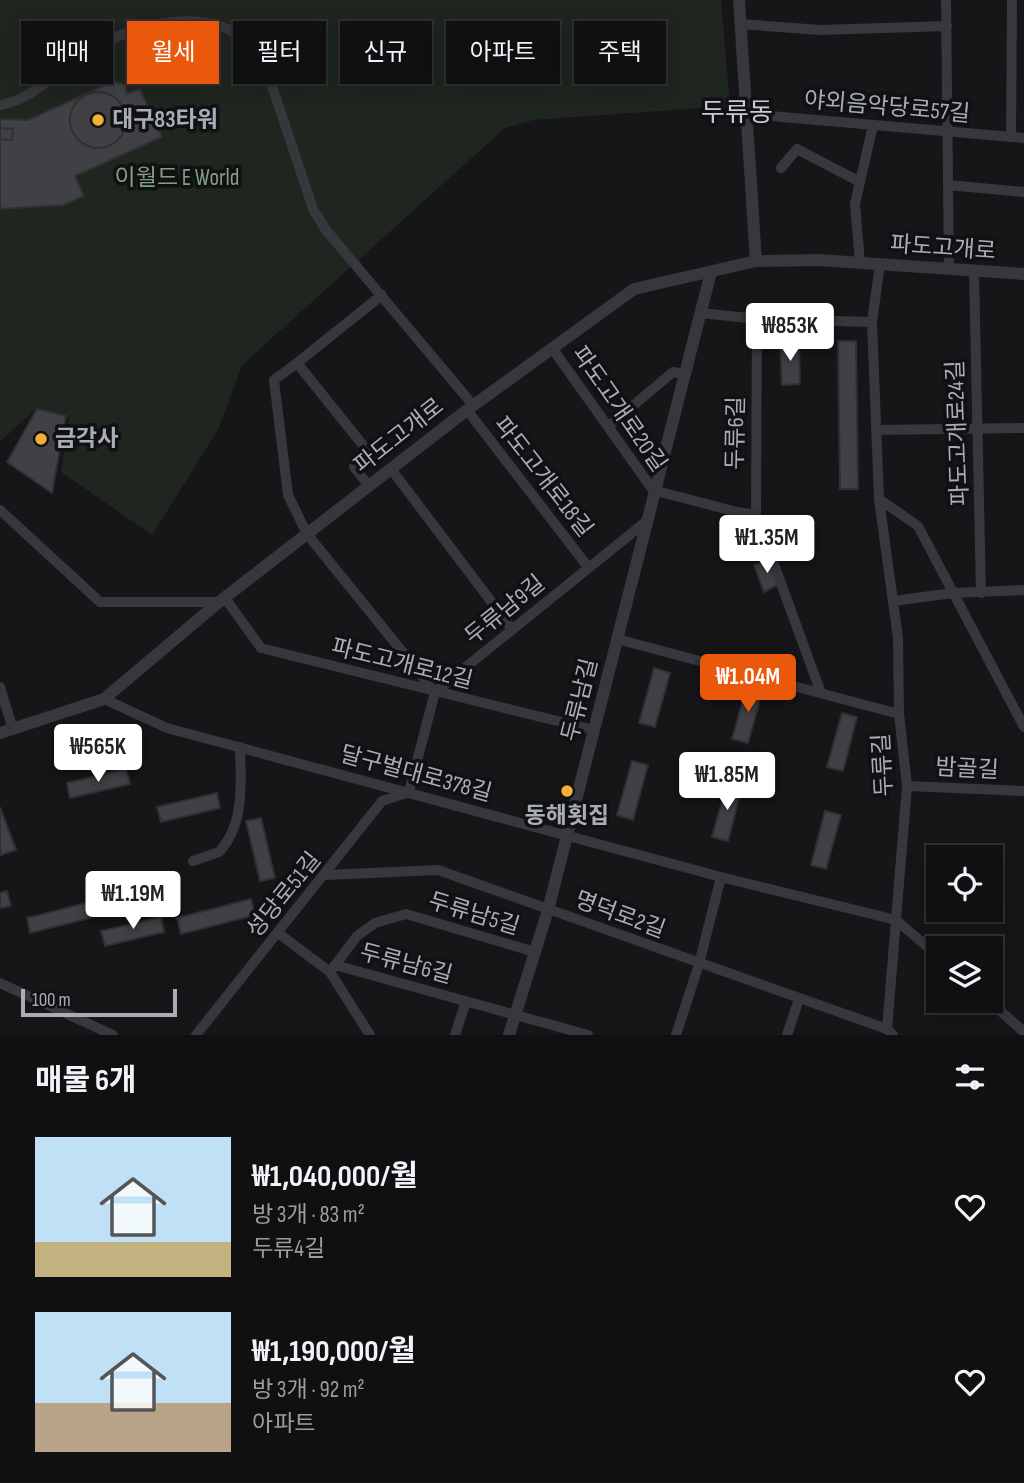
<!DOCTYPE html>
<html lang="ko">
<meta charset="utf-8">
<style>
:root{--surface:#101012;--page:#19191b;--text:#f1f3f6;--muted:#9c9d9f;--line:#303032;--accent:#ea580c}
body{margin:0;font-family:"Sofia Sans Condensed","Noto Sans KR",sans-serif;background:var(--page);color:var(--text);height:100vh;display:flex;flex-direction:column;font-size:26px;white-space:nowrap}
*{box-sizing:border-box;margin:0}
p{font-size:23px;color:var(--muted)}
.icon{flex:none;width:38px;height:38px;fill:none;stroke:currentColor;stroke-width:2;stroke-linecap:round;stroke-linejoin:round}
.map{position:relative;height:1035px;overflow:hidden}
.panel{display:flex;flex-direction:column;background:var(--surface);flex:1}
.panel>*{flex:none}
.hud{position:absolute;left:21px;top:21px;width:984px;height:63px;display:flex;gap:14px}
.controls{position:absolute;left:926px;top:845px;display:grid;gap:14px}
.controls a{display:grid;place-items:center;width:77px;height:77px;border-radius:0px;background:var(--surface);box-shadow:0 4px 18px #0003,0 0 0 2px var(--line);font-size:35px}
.scale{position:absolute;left:21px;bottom:18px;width:156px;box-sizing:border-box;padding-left:7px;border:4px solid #a8adb8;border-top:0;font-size:19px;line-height:24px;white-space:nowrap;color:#a8adb8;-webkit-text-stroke:5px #111113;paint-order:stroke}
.price{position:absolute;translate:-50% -60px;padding:0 16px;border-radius:7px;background:#fff;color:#222;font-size:23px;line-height:46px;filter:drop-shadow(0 2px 4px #0008)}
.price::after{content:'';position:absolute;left:50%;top:42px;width:21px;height:16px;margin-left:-10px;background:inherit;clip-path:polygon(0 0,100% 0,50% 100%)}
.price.selected{background:var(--accent);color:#fff}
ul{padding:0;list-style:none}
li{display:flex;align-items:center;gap:21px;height:175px;padding:0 35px}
li span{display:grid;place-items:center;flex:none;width:196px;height:140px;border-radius:0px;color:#555}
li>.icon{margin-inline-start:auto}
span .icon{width:84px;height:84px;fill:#fffc;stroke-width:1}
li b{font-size:30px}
h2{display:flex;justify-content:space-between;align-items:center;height:84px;padding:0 35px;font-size:30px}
.tag{padding:0 24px;border-radius:0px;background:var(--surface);box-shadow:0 4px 18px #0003,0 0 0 2px var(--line);font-size:24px;line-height:63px}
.tag.selected{background:var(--accent);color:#fff}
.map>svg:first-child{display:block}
</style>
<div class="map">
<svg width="1024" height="1035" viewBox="0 0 1024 1035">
<rect width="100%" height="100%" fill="#161618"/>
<path fill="#1e261f" d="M 0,0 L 721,0 L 730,106 L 533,120 L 505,128 L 242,365 L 219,428 L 152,535 L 61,472 L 69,418 L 35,409 L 0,442 Z"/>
<g fill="#404145" stroke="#303034" stroke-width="2">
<path d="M 114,81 L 125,85 L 127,94 L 140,89 L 162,137 L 75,176 L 84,196 L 64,205 L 0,209 L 0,119 L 28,120 Z"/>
<circle cx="98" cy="120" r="28"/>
<path d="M 0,128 L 13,129 L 12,140 L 0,139 Z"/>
<path d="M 838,341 L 856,341 L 858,489 L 840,489 Z"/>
<path d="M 780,342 L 799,342 L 800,384 L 782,385 Z"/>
<path d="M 37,409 L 66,416 L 52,493 L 7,462 Z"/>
<path d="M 771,560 L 781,583 L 764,592 L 754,565 Z"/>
<path d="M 654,668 L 670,673 L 655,727 L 639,723 Z"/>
<path d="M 747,685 L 763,689 L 748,743 L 732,739 Z"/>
<path d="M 842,713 L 857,717 L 843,771 L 827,767 Z"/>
<path d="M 632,761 L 648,765 L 633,820 L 617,815 Z"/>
<path d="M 126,769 L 130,784 L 70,798 L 67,783 Z"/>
<path d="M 727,783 L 742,787 L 728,841 L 712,837 Z"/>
<path d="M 217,793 L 220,808 L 161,822 L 157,807 Z"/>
<path d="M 0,807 L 16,850 L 1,855 L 0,852 Z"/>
<path d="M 825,811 L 841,815 L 826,869 L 811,865 Z"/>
<path d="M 261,818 L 275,878 L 260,881 L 246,821 Z"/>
<path d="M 7,891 L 11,906 L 0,908 L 0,893 Z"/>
<path d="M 251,899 L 255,915 L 181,934 L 177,918 Z"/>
<path d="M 86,903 L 90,918 L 30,933 L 27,918 Z"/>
<path d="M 161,917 L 164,932 L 105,946 L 101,931 Z"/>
</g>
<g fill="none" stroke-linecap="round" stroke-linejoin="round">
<g stroke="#37383d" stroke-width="10">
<path d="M 946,0 L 949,269"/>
<path d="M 740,24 L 820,30 L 947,26"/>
<path d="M 0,105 C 34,99 50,76 77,58 C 135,20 220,0 262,56 L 313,209 L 326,230 L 473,405"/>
<path d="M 747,114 L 1024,138"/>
<path d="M 1011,137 L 1012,0"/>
<path d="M 781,168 L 797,149 L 860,182"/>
<path d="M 948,185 L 1024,192"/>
<path d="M 860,263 L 855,204 L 873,125"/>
<path d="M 880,264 L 872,322 L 879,499 L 898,638 L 899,714 L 907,786 L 887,1029"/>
<path d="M 974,271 L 981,593"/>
<path d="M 701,313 L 757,319"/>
<path d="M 552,348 L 653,490 L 737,512 L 756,515"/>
<path d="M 297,363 L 274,380 L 288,495 L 307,534 L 435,692"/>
<path d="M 467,410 L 588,567"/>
<path d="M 610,425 L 673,372 L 685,374"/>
<path d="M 876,430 L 1024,428"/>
<path d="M 391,469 L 512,629"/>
<path d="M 369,486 L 354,467 L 370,454 L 297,363 L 382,295"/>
<path d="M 879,499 L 918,526 L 1024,727"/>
<path d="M 0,510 L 100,602 L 219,602"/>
<path d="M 225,598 L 261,648 L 594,730"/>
<path d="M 893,601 L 953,593 L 1024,590"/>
<path d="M 617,639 L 899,714"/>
<path d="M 0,687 L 13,730"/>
<path d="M 821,693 L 756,515 L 757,319 L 872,322"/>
<path d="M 104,699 L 167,728 L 721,877 L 896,920 L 938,956"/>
<path d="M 907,786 L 1024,791"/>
<path d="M 409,792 L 435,692 L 648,520"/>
<path d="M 193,861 L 219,852 C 245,824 241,783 240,747"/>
<path d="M 326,875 L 438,870 L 887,1029 L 893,1035"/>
<path d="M 278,933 L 330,972 L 370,1035"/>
<path d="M 335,965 L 588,1035"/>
<path d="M 330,972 L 357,936 L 375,923 L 406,914 L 535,952"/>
<path d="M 0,983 L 113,1035"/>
<path d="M 989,1001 L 1024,1032"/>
<path d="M 196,1035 L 382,801 L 409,792"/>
<path d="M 455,1035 L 466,1001"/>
<path d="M 676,1035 L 699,964 L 721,877"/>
<path d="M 787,1035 L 799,999"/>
</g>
<g stroke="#37383d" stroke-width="12">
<path d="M 739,0 L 756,261"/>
<path d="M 0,733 L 104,699 L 219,602 L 467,410 L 634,289 L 756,261 L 818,260 L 1024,274"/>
<path d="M 509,1035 L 548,910 L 711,272"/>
</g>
</g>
<g fill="#f2b134" stroke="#111113" stroke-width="2.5">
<circle cx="98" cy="120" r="7"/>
<circle cx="41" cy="439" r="7"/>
<circle cx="567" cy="791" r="7"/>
</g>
<g text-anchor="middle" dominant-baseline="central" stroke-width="7" stroke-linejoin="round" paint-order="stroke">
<g font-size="23" fill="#a8adb8" stroke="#111113">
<text transform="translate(887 107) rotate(5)">야외음악당로57길</text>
<text transform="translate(943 248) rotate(4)">파도고개로</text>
<text transform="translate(619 409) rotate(55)">파도고개로20길</text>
<text transform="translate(736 433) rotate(-89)">두류6길</text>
<text transform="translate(958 433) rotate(-92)">파도고개로24길</text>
<text transform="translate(399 436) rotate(-38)">파도고개로</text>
<text transform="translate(543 477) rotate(52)">파도고개로18길</text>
<text transform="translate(505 610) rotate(-39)">두류남9길</text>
<text transform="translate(402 664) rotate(14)">파도고개로12길</text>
<text transform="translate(580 700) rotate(-76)">두류남길</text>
<text transform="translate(883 765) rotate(-93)">두류길</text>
<text transform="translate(967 769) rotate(3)">밤골길</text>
<text transform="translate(416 774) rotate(15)">달구벌대로378길</text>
<text transform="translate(284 895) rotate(-51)">성당로51길</text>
<text transform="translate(474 914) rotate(17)">두류남5길</text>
<text transform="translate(620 915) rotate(20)">명덕로2길</text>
<text transform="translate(406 964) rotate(15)">두류남6길</text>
</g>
<g font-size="23" font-weight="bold" fill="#a8adb8" stroke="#111113" text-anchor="start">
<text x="112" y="120">대구83타워</text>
<text x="55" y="439">금각사</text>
<text x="567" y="816" text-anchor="middle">동해횟집</text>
</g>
<g font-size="23" fill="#7fa381" stroke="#111113">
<text x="177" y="178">이월드 E World</text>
</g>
<g font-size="26" fill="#c9ccd4" stroke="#111113">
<text x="737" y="113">두류동</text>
</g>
</g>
</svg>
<div class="controls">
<a><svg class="icon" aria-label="locate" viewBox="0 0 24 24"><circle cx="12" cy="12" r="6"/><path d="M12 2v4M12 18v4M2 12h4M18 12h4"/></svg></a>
<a><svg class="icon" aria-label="layers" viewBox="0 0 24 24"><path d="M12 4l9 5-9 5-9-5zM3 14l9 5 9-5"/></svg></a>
</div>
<div class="scale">100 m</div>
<b class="price" style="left:790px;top:363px">₩853K</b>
<b class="price" style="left:767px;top:575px">₩1.35M</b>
<b class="price selected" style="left:748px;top:714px">₩1.04M</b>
<b class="price" style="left:98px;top:784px">₩565K</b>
<b class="price" style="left:727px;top:812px">₩1.85M</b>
<b class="price" style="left:133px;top:931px">₩1.19M</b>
<div class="hud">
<a class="tag">매매</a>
<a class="tag selected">월세</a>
<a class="tag">필터</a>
<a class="tag">신규</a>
<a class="tag">아파트</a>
<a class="tag">주택</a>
</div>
</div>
<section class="panel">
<h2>매물 6개<svg class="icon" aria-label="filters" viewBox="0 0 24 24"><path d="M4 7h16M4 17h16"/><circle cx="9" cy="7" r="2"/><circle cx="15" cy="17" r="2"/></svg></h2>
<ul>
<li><span style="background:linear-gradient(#bfe0f5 75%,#c2b280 0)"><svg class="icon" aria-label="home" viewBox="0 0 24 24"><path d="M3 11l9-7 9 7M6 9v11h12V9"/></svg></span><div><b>₩1,040,000/월</b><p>방 3개 · 83 m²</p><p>두류4길</p></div><svg class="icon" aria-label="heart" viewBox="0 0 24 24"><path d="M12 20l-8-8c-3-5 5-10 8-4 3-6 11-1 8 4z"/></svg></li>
<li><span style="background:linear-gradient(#bfe0f5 65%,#b9a48a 0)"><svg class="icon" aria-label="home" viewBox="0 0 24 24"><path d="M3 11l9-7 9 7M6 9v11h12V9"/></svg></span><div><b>₩1,190,000/월</b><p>방 3개 · 92 m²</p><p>아파트</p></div><svg class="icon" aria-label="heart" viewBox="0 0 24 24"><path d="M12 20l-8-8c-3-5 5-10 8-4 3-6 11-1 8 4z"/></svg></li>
</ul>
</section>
